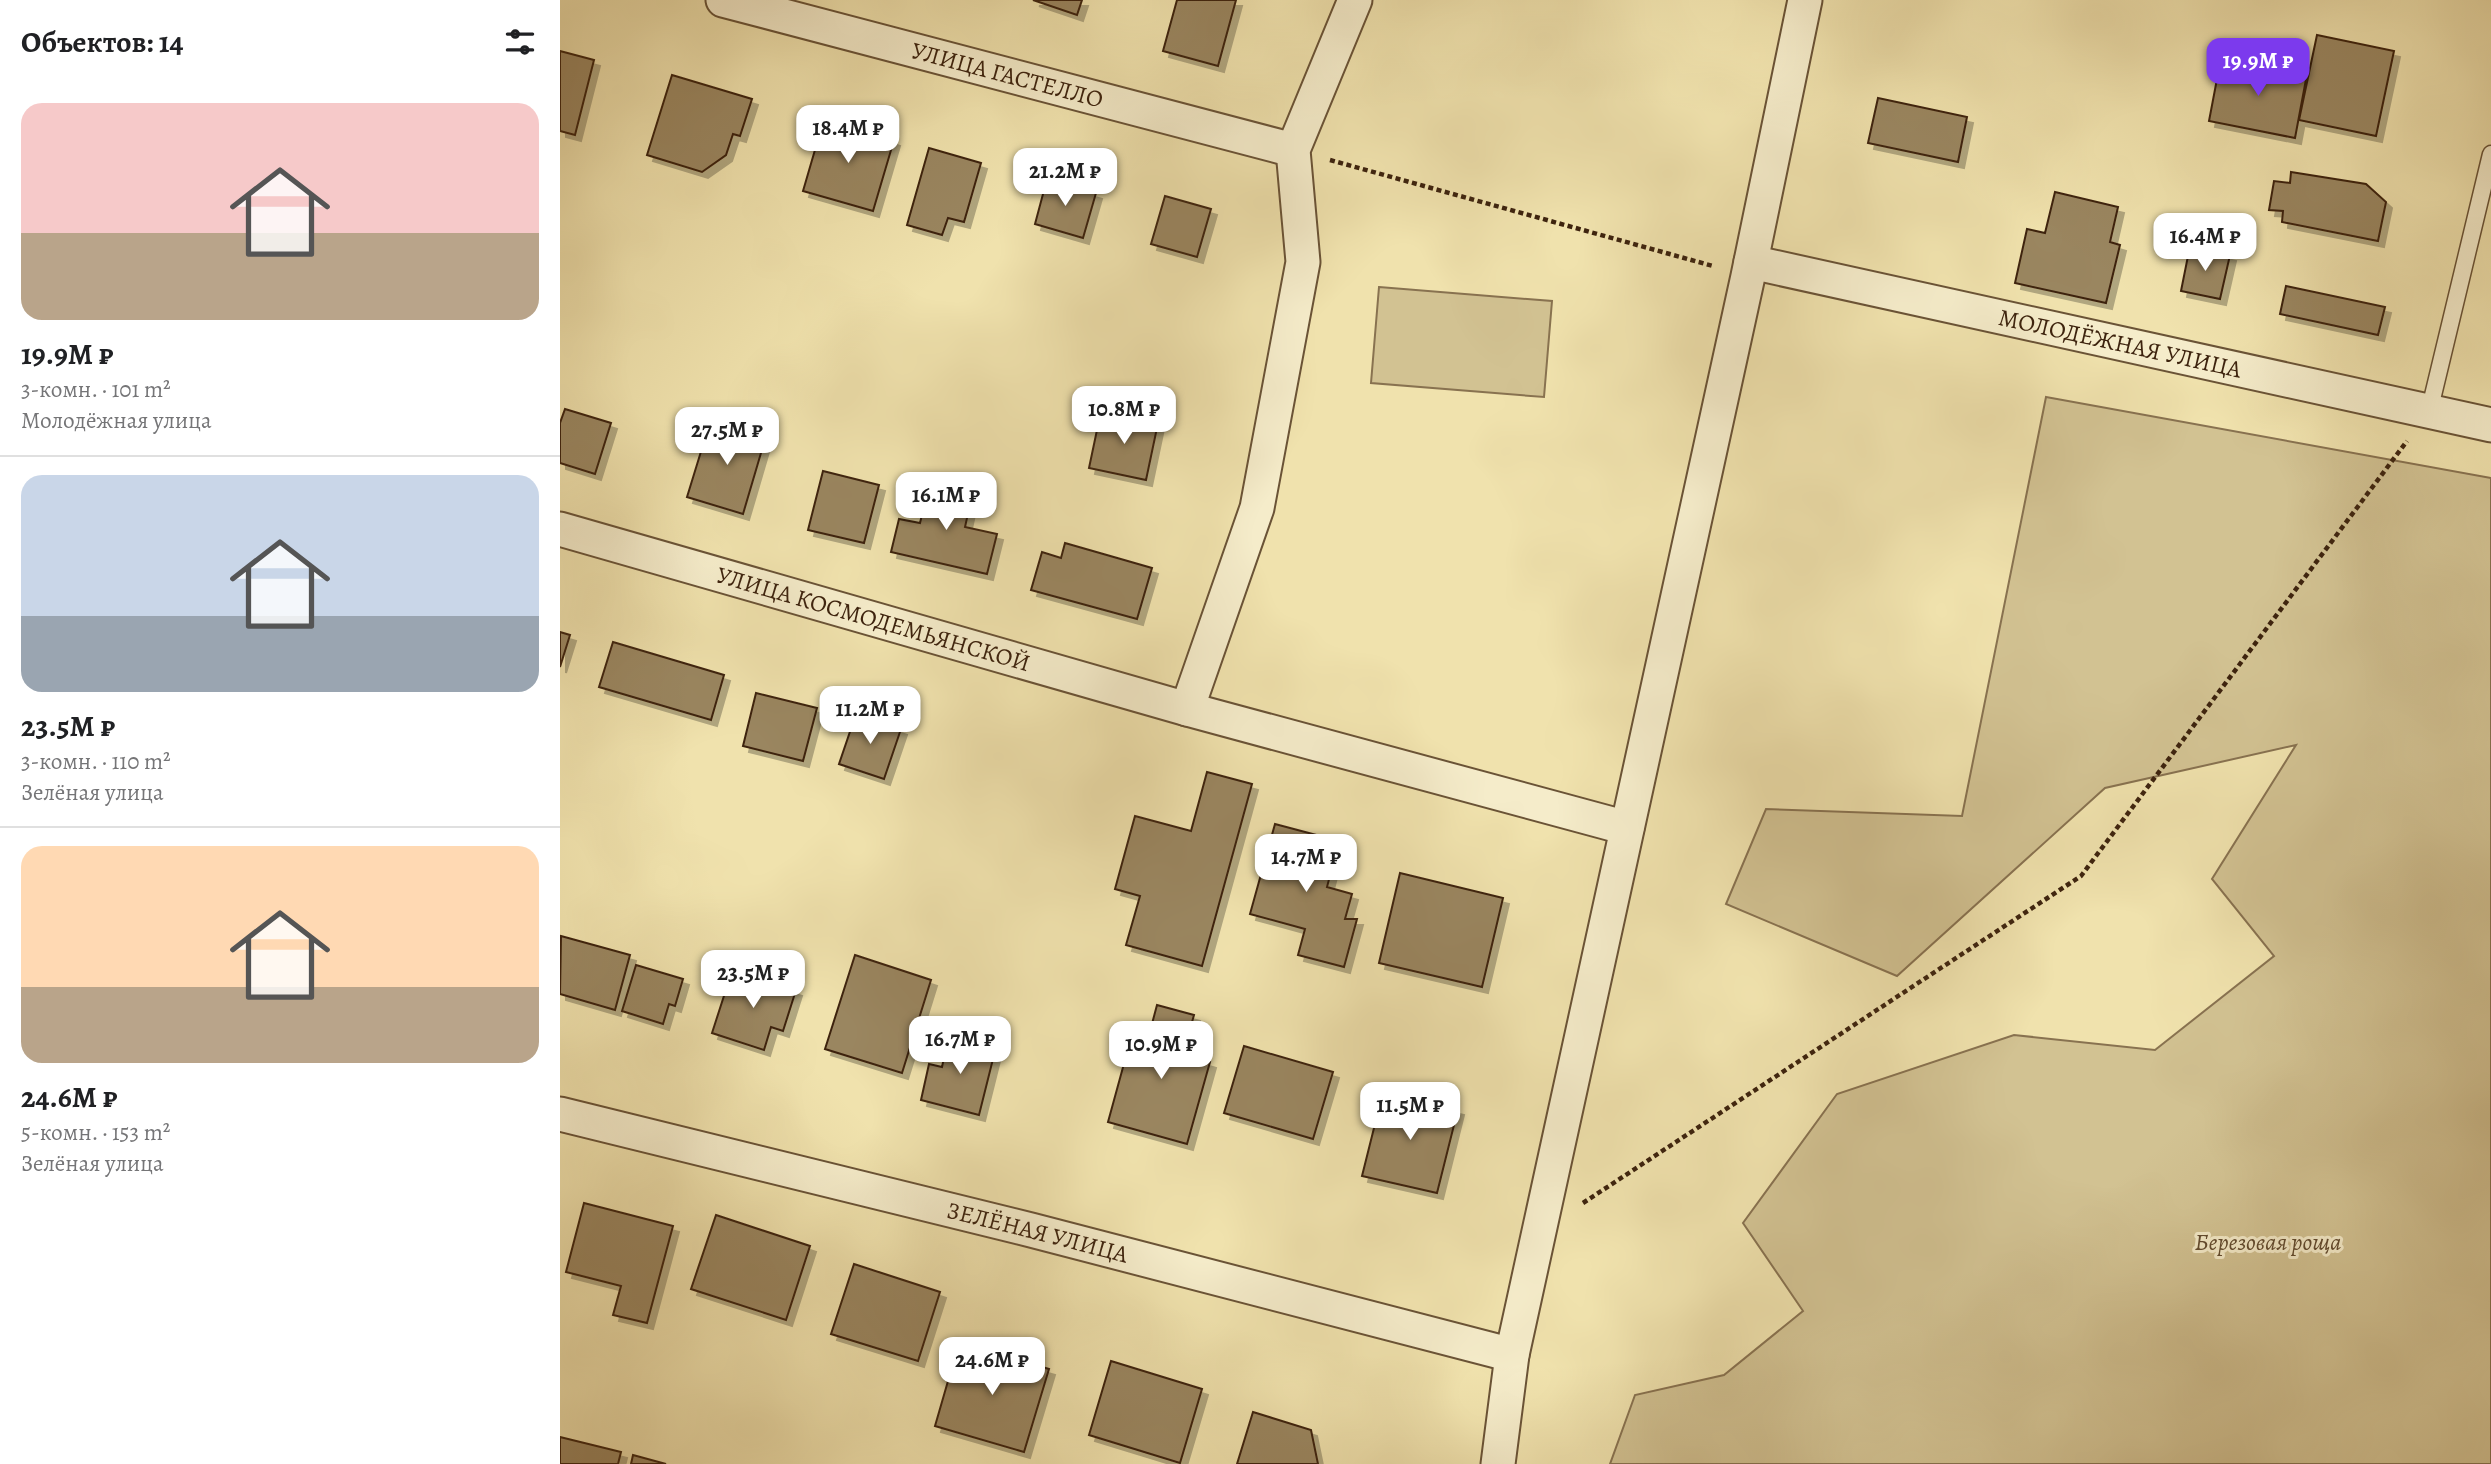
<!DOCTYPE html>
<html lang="ru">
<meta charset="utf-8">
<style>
:root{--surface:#fff;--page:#f6f6f6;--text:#202124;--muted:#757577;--line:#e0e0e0;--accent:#7c3aed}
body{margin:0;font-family:Alegreya,serif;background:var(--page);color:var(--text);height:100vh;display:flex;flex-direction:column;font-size:26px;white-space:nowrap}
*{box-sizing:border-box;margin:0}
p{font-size:23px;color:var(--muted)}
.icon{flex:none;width:38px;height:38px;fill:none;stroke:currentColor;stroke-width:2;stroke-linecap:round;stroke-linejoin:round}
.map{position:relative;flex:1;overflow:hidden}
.sheet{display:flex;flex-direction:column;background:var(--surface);width:560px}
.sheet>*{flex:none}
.price{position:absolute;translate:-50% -60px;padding:0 16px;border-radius:14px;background:#fff;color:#222;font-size:23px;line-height:46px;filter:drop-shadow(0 2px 4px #0008)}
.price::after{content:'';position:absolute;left:50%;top:42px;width:21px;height:16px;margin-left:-10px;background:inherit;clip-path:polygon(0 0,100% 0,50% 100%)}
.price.selected{background:var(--accent);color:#fff}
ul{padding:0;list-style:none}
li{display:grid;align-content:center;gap:14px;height:371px;padding:0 21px}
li+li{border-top:2px solid var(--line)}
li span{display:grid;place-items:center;height:217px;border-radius:21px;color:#555}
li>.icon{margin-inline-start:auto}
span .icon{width:126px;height:126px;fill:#fffc;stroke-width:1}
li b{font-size:30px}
h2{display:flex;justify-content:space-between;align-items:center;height:84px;padding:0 21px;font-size:30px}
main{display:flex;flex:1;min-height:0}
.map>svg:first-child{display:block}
</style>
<main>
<section class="sheet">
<h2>Объектов: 14<svg class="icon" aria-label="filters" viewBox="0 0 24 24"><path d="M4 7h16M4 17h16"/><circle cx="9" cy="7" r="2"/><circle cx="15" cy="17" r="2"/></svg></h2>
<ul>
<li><span style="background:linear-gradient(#f6c9c9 60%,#b9a48a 0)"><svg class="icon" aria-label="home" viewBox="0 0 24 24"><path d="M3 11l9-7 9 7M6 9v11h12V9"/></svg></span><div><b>19.9M ₽</b><p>3-комн. · 101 m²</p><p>Молодёжная улица</p></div></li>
<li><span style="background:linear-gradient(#c9d6e8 65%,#9aa5b1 0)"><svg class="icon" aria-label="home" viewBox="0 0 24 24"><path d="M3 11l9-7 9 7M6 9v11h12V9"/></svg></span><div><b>23.5M ₽</b><p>3-комн. · 110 m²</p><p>Зелёная улица</p></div></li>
<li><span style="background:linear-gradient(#ffd9b3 65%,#b9a48a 0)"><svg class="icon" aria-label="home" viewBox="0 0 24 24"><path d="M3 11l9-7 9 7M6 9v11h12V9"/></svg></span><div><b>24.6M ₽</b><p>5-комн. · 153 m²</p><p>Зелёная улица</p></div></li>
</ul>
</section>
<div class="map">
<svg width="1931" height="1464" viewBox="0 0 1931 1464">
<defs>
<filter id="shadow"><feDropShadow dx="6" dy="6" stdDeviation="0" flood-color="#0004"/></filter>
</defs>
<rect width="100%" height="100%" fill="#f0e2ad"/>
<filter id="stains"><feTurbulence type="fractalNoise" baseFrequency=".00286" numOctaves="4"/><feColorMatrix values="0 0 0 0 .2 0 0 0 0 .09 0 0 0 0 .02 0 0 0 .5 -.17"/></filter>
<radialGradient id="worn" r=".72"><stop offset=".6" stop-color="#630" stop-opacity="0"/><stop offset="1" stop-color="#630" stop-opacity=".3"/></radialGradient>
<g fill="#d2c292" stroke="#887250" stroke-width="2">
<path d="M 819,287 L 992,301 L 984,397 L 811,383 Z"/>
<path d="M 1486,397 L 1931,478 L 1931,1464 L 1050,1464 L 1075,1395 L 1164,1375 L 1243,1311 L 1183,1223 L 1277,1094 L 1454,1035 L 1595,1050 L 1714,956 L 1652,879 L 1736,745 L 1545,788 L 1337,976 L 1166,904 L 1206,809 L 1402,816 Z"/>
</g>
<g fill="#9a8661" stroke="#3d230e" stroke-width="2" filter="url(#shadow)">
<path d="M 473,0 L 522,0 L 517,15 Z"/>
<path d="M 617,0 L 676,0 L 658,66 L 603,51 Z"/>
<path d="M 1757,35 L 1834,51 L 1816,136 L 1739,120 Z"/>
<path d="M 0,51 L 34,60 L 15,135 L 0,131 Z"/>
<path d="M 1661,58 L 1747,74 L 1735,138 L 1649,121 Z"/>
<path d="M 112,75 L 192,99 L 180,136 L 173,134 L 166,155 L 142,172 L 87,155 Z"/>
<path d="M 1318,98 L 1407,117 L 1398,162 L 1308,143 Z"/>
<path d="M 264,119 L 334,140 L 313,211 L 243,191 Z"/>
<path d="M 369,148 L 421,163 L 404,222 L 388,218 L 382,235 L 347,225 Z"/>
<path d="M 1731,172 L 1806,184 L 1826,202 L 1818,241 L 1722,222 L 1723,211 L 1709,210 L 1714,181 L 1730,183 Z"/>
<path d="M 487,179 L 536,193 L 523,238 L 475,224 Z"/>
<path d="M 1495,192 L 1558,207 L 1550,242 L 1560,245 L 1546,303 L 1455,283 L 1467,229 L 1485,233 Z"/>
<path d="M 605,196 L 651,209 L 637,257 L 591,244 Z"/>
<path d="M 1630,246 L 1670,255 L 1660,299 L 1621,291 Z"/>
<path d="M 1726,286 L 1825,307 L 1818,335 L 1720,314 Z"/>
<path d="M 5,409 L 51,423 L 35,474 L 0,463 L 0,423 Z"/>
<path d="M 541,411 L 598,423 L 586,480 L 529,468 Z"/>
<path d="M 151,419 L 206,436 L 183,514 L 127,497 Z"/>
<path d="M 263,471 L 319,485 L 304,543 L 248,530 Z"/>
<path d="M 370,481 L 413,491 L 405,527 L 437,534 L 427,574 L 331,552 L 339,519 L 360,523 Z"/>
<path d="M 505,543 L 592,568 L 577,619 L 471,590 L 482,552 L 501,558 Z"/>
<path d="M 0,632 L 10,635 L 0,667 Z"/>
<path d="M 53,642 L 164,675 L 151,720 L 39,687 Z"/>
<path d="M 196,693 L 257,708 L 243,761 L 183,746 Z"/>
<path d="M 296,714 L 341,729 L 324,779 L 279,764 Z"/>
<path d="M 647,772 L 692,784 L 642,966 L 566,945 L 580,896 L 555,889 L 575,816 L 631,831 Z"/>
<path d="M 715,824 L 779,841 L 767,887 L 792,894 L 785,919 L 797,919 L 784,967 L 738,955 L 745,929 L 690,914 Z"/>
<path d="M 840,873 L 943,898 L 922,987 L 819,963 Z"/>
<path d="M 1,936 L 70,955 L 55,1010 L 0,994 Z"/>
<path d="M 295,955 L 371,980 L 342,1073 L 265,1049 Z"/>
<path d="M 76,965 L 123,979 L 115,1006 L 109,1004 L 103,1024 L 62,1011 Z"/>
<path d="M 172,971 L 236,990 L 223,1031 L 211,1027 L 204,1050 L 152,1033 Z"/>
<path d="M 597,1005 L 634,1015 L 623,1054 L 650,1062 L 627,1144 L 548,1122 L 568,1049 L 584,1054 Z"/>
<path d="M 389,1035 L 436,1047 L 419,1115 L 361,1100 L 369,1064 L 382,1067 Z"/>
<path d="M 684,1046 L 773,1072 L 753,1139 L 664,1113 Z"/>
<path d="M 823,1092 L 898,1109 L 877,1193 L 802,1176 Z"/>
<path d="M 24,1203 L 113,1226 L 87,1323 L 53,1315 L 61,1286 L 6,1272 Z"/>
<path d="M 156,1215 L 250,1246 L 226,1320 L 131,1289 Z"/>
<path d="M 294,1264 L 380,1292 L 358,1361 L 271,1334 Z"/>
<path d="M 399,1343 L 489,1369 L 464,1452 L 375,1426 Z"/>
<path d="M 551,1361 L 642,1389 L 620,1463 L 529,1435 Z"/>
<path d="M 693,1412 L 751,1430 L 758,1464 L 677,1464 Z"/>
<path d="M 0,1437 L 61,1452 L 58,1464 L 0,1464 Z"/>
<path d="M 73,1455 L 106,1464 L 71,1464 Z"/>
</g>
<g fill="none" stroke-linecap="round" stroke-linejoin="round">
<g stroke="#6a5336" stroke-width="19">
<path id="lane" d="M 1869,412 L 1931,154"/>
</g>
<g stroke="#6a5336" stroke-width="37">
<g id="street">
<path id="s1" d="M 163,0 L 733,150"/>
<path id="s2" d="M 1191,262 L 1931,425"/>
<path id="s3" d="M 0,529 L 627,709 L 1067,828"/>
<path d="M 627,709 L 697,508 L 743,262 L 733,150 L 795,0"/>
<path id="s4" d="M 0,1114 L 471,1230 L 952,1355"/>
<path d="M 938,1464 L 952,1355 L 1188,276 L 1245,0"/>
</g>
</g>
<g stroke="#3d230e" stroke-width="4.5" stroke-dasharray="5 3.5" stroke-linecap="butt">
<path d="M 770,160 L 1153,266"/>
<path d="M 1023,1203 L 1521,876 L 1847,441"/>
</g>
<use href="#lane" stroke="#f5ecca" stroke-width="16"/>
<use href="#street" stroke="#f5ecca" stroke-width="33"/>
</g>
<g text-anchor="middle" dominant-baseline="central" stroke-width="6" stroke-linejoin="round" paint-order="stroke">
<g font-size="24" fill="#3d230e" stroke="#f5ecca">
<text stroke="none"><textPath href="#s1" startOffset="294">УЛИЦА ГАСТЕЛЛО</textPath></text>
<text stroke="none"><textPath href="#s2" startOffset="378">МОЛОДЁЖНАЯ УЛИЦА</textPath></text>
<text stroke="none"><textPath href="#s3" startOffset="326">УЛИЦА КОСМОДЕМЬЯНСКОЙ</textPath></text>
<text stroke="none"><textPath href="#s4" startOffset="492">ЗЕЛЁНАЯ УЛИЦА</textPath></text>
</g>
<g font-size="24" font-style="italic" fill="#624b2f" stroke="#f5ecca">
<text x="1708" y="1242">Березовая роща</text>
</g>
</g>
<rect width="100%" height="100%" filter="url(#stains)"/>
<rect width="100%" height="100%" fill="url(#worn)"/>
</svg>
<b class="price selected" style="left:1698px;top:98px">19.9M ₽</b>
<b class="price" style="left:288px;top:165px">18.4M ₽</b>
<b class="price" style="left:505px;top:208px">21.2M ₽</b>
<b class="price" style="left:1645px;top:273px">16.4M ₽</b>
<b class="price" style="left:564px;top:446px">10.8M ₽</b>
<b class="price" style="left:167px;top:467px">27.5M ₽</b>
<b class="price" style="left:386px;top:532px">16.1M ₽</b>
<b class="price" style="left:310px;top:746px">11.2M ₽</b>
<b class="price" style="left:746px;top:894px">14.7M ₽</b>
<b class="price" style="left:193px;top:1010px">23.5M ₽</b>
<b class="price" style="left:400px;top:1076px">16.7M ₽</b>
<b class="price" style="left:601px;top:1081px">10.9M ₽</b>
<b class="price" style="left:850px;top:1142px">11.5M ₽</b>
<b class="price" style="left:432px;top:1397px">24.6M ₽</b>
</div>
</main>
